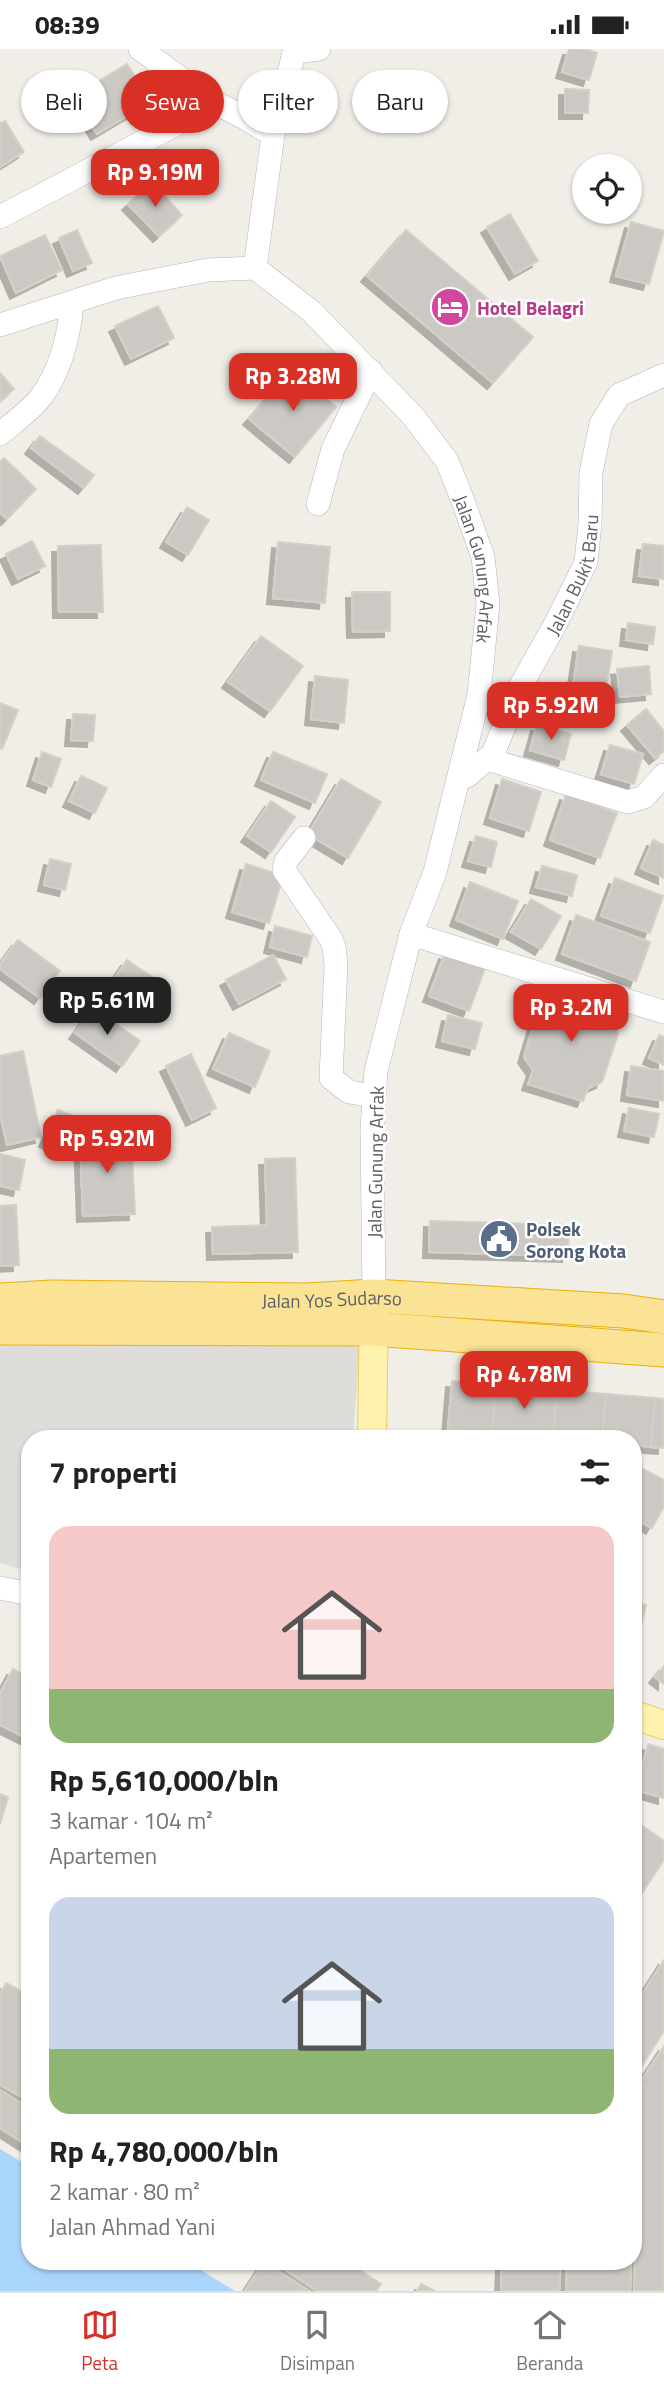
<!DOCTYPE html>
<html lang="id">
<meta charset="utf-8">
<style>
:root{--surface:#fff;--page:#f6f6f6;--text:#222;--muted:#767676;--line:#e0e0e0;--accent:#d93025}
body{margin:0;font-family:"Titillium Web",sans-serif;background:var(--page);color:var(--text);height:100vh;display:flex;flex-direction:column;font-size:26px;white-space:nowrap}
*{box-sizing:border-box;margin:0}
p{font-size:23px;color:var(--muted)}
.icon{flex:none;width:38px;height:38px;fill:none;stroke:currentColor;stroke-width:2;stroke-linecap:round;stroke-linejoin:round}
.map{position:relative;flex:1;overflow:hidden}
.panel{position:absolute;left:21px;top:1381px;width:621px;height:840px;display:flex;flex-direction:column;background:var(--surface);border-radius:28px;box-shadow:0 2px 5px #0004}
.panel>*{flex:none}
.banner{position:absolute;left:21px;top:21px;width:623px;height:63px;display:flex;gap:14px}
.controls{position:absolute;left:572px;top:105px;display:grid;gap:14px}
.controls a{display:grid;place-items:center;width:70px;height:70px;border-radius:50%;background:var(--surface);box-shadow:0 2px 5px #0004;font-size:35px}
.price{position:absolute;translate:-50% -60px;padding:0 16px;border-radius:14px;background:var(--accent);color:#fff;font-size:23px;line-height:46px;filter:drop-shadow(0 2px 4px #0008)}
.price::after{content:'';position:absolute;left:50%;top:42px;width:21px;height:16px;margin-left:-10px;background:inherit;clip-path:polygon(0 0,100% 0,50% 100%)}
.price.on{background:#222;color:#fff}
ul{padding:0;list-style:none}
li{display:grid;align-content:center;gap:14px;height:371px;padding:0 28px}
li span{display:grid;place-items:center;height:217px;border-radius:21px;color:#555}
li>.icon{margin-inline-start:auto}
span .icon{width:126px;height:126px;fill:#fffc;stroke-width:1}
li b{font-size:30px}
h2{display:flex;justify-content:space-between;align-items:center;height:84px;padding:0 28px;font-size:30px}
.pill{padding:0 24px;border-radius:32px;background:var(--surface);box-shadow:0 2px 5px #0004;font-size:24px;line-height:63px}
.pill.on{background:var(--accent);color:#fff}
.status{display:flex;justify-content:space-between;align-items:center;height:49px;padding:0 35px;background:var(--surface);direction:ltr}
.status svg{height:19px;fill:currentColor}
.tabs{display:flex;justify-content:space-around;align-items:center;height:98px;border-top:2px solid var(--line);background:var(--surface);font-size:19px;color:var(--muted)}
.tabs a{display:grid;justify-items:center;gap:4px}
.tabs .on{color:var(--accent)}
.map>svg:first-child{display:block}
</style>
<div class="status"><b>08:39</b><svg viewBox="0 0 49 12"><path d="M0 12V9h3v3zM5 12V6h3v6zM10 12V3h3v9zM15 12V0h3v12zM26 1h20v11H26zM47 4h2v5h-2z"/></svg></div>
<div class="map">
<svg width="664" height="2242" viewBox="0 0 664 2242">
<defs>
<filter id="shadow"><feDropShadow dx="-6" dy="6" stdDeviation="0" flood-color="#0004"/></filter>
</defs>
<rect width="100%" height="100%" fill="#f0eee7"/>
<path fill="#dfddd9" d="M 361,1282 L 353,1389 L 30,1390 L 30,1523 L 0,1514 L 0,1286 Z"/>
<path fill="#aad6fd" d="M 0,2100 L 30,2118 L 30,2212 L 186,2212 L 235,2242 L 0,2242 Z"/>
<g fill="#ccc9c4" stroke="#d5d0c5" stroke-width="2" filter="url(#shadow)">
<path d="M 569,0 L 585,0 L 597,4 L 589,31 L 562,23 Z"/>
<path d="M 127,15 L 151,53 L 97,85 L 74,47 Z"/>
<path d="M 565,40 L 589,41 L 588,64 L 565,64 Z"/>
<path d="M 5,72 L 24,103 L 0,118 L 0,74 Z"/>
<path d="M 152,133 L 182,166 L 159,187 L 128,155 Z"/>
<path d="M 510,165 L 538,212 L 515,225 L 487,178 Z"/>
<path d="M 631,173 L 664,182 L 649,235 L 616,227 Z"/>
<path d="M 77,181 L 92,214 L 73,222 L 59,189 Z"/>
<path d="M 406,181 L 533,288 L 493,334 L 367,227 Z"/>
<path d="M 45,186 L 62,221 L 16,244 L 0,207 Z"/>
<path d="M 158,257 L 174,289 L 131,310 L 115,277 Z"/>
<path d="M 291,321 L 336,358 L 295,408 L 249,370 Z"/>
<path d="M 0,324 L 14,340 L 0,352 Z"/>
<path d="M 40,387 L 94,426 L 84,439 L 31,399 Z"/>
<path d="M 4,409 L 36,440 L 7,470 L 0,463 L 0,413 Z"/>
<path d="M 187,458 L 209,471 L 188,506 L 166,493 Z"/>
<path d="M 32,492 L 45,517 L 18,530 L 6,505 Z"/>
<path d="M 278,493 L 330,498 L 325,554 L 273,549 Z"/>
<path d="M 643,495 L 664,497 L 664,530 L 639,527 Z"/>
<path d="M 101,496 L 103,563 L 59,563 L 58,497 Z"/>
<path d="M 352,543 L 390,543 L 390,582 L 353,583 Z"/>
<path d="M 628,574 L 655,578 L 653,595 L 626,591 Z"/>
<path d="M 261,587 L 303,617 L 270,662 L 228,633 Z"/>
<path d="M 579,597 L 612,602 L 606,642 L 573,637 Z"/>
<path d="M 649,617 L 651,645 L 620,648 L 617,620 Z"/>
<path d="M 315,627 L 348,631 L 344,674 L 311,670 Z"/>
<path d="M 0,654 L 18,661 L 2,700 L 0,699 Z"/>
<path d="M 646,660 L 664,682 L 664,702 L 655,709 L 627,676 Z"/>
<path d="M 73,665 L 95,666 L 93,692 L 71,691 Z"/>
<path d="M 537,676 L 571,685 L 564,711 L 530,701 Z"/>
<path d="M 610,696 L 643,705 L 634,735 L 601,725 Z"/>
<path d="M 42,703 L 61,710 L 51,738 L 33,731 Z"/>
<path d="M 273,703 L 327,725 L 315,754 L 261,731 Z"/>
<path d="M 81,727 L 107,739 L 95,764 L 69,752 Z"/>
<path d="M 341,730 L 381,753 L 348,809 L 308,785 Z"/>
<path d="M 502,730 L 541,743 L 529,782 L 490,769 Z"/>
<path d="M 566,745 L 617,764 L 600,809 L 550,791 Z"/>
<path d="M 271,752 L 295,768 L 271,803 L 247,787 Z"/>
<path d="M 476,787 L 497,793 L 491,818 L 468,812 Z"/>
<path d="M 653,791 L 664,796 L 664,829 L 641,819 Z"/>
<path d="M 50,810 L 71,815 L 65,841 L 44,836 Z"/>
<path d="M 246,815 L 283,827 L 269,874 L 232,863 Z"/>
<path d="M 542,817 L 577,826 L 572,847 L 536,838 Z"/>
<path d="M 615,829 L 663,847 L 650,884 L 601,867 Z"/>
<path d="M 470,833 L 518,852 L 503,890 L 456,871 Z"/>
<path d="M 531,850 L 561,867 L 541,900 L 511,883 Z"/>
<path d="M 576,866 L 650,893 L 636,932 L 562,905 Z"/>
<path d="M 275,877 L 312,887 L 307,908 L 270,898 Z"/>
<path d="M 18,891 L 60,922 L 40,949 L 0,920 L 0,915 Z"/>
<path d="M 445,904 L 485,919 L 469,962 L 429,947 Z"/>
<path d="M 273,906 L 286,930 L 239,955 L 226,931 Z"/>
<path d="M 127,911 L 152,928 L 137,950 L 112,933 Z"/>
<path d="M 572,939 L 602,948 L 618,985 L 602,1033 L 588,1039 L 583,1052 L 528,1035 L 533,1021 L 524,1008 L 539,958 Z"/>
<path d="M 93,959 L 140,992 L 122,1017 L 75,984 Z"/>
<path d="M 448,966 L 482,974 L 475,1000 L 442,992 Z"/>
<path d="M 229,984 L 270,1002 L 255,1038 L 213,1020 Z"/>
<path d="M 659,986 L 664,988 L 664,1016 L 649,1009 Z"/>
<path d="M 23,1002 L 41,1088 L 7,1096 L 0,1064 L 0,1007 Z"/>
<path d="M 191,1005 L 216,1059 L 192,1071 L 166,1017 Z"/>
<path d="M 631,1017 L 664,1022 L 664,1052 L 627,1046 Z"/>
<path d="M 629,1059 L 659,1065 L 654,1088 L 624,1082 Z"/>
<path d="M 58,1061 L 79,1069 L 66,1100 L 45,1092 Z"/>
<path d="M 131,1084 L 135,1165 L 83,1167 L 80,1086 Z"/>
<path d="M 0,1105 L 25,1111 L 19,1141 L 0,1137 Z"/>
<path d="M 295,1109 L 298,1203 L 213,1205 L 212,1178 L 267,1176 L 265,1110 Z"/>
<path d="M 16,1156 L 19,1216 L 0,1217 L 0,1157 Z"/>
<path d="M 430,1172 L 569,1176 L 568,1207 L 429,1203 Z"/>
<path d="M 452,1332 L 496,1336 L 492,1384 L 448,1380 Z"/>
<path d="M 496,1336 L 557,1341 L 553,1389 L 492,1384 Z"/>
<path d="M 557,1341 L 606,1345 L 602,1390 L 553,1389 Z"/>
<path d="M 606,1345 L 655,1349 L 651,1398 L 634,1396 L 634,1390 L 602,1390 Z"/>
<path d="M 655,1349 L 664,1350 L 664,1399 L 651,1398 Z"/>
<path d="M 639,1418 L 664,1431 L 664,1457 L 652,1479 L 634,1469 L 634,1429 Z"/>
<path d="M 634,1553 L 646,1556 L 634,1608 Z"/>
<path d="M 664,1617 L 664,1635 L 655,1628 Z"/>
<path d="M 13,1620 L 30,1629 L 30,1682 L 26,1689 L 0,1676 L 0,1644 Z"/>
<path d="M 648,1695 L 664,1700 L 664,1749 L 636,1741 Z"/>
<path d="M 0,1745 L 8,1748 L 0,1775 Z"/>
<path d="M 634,1771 L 664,1792 L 664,1811 L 634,1856 Z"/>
<path d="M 664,1911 L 664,1982 L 634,2029 L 634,1958 Z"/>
<path d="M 6,1934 L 30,1947 L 30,2052 L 0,2036 L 0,1945 Z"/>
<path d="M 664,1997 L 664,2242 L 634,2242 L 641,2038 L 645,2038 L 639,2035 Z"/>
<path d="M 0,2041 L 30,2060 L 30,2098 L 0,2079 Z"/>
<path d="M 634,2052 L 637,2052 L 634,2146 Z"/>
<path d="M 272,2212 L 346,2212 L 381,2235 L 376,2242 L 317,2242 Z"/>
<path d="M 502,2212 L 561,2212 L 559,2242 L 501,2242 Z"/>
<path d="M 567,2212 L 631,2212 L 630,2242 L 566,2242 Z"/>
<path d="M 264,2213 L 309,2242 L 245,2242 Z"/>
<path d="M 421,2235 L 435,2242 L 417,2242 Z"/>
</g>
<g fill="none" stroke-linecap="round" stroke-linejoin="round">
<g stroke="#b4b7bb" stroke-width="24">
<g id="minor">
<path d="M 140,0 L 212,52 L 245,69 L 273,86"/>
<path d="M 294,3 L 319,0"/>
<path d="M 0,168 L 188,69 L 212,52"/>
<path d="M 255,219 L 273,86 L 295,0"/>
<path id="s1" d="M 0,276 L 116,239 L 208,221 L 255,219 L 311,262 L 413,367 L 447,412 L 463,452 L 483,508 L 488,555 L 479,646 L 435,823 L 411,885 L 376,1022 L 372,1080 L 374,1247"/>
<path d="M 0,385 C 13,374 30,362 41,348 C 61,321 69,287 72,255"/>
<path d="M 318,455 L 333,400 L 371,322"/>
<path d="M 487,710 L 628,753 L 644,748 L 664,726"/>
<path id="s2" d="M 459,729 L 467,727 L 493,705 L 520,638 L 556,574 L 586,513 L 590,475 L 591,423 L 601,375 L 619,346 L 664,326"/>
<path d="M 304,789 L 286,812 L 284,821 L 331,890 L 334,898 L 336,916 L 331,1029 L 349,1043 L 374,1047"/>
<path d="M 411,885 L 664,963"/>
<path d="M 0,1539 L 30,1545"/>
</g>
</g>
<g stroke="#eecb62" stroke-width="30">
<g id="major">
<path d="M 372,1390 L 374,1259"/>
<path d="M 634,1666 L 664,1676"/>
</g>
</g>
<g stroke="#f1ae06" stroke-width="35">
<g id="highway">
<path id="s3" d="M 0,1251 L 52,1248 L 307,1251 L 374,1247 L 623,1262 L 664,1268"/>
<path d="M 0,1279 L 373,1280 L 664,1301"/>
</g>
</g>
<use href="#minor" stroke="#fff" stroke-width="23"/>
<use href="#major" stroke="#fdf3af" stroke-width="28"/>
<use href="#highway" stroke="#fae394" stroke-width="33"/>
</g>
<defs>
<g id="hotel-disc" transform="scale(2.0125)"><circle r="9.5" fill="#d1479c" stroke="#fff"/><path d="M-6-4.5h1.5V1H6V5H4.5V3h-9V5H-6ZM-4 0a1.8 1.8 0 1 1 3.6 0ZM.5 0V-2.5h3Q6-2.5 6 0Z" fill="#fff"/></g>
<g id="civic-disc" transform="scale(2.0125)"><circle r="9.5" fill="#5c6f8a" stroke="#fff"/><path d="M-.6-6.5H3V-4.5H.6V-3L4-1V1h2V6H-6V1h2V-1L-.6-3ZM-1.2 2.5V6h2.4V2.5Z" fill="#fff"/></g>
</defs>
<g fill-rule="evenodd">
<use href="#hotel-disc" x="450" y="258"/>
<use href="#civic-disc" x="499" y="1190"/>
</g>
<g text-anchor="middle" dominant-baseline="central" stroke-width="5" stroke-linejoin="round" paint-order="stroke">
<g font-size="19" font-weight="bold" fill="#b23c85" stroke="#fff" text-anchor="start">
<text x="477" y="258">Hotel Belagri</text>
</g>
<g font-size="19" fill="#5e6267" stroke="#fff">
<text stroke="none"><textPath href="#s1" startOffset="649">Jalan Gunung Arfak</textPath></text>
<text stroke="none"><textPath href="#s2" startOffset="240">Jalan Bukit Baru</textPath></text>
<text transform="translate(375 1113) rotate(-89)">Jalan Gunung Arfak</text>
<text stroke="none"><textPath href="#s3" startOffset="332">Jalan Yos Sudarso</textPath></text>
</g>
<g font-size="19" font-weight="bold" fill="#4e5e75" stroke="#fff" text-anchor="start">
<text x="526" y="1179">Polsek<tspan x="526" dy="22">Sorong Kota</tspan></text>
</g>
</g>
</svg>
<div class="controls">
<a><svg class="icon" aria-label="locate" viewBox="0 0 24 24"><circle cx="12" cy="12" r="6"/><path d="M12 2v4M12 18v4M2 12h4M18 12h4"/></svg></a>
</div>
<b class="price" style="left:155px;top:160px">Rp 9.19M</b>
<b class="price" style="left:293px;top:364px">Rp 3.28M</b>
<b class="price" style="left:551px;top:693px">Rp 5.92M</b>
<b class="price on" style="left:107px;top:988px">Rp 5.61M</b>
<b class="price" style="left:571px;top:995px">Rp 3.2M</b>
<b class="price" style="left:107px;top:1126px">Rp 5.92M</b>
<b class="price" style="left:524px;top:1362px">Rp 4.78M</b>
<div class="banner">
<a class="pill">Beli</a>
<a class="pill on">Sewa</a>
<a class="pill">Filter</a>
<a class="pill">Baru</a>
</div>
<section class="panel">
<h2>7 properti<svg class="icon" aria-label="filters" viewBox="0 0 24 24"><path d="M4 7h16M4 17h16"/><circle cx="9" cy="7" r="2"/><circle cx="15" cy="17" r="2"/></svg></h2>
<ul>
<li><span style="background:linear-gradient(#f6c9c9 75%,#8fb573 0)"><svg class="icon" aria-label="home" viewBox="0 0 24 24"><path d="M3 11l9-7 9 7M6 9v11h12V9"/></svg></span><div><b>Rp 5,610,000/bln</b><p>3 kamar · 104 m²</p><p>Apartemen</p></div></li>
<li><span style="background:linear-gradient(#c9d6e8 70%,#8fb573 0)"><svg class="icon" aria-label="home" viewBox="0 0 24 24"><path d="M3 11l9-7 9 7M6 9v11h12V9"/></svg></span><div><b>Rp 4,780,000/bln</b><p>2 kamar · 80 m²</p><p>Jalan Ahmad Yani</p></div></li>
</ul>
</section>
</div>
<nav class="tabs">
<a class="on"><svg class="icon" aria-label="map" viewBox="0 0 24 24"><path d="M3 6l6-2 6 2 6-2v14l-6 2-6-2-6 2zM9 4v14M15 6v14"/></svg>Peta</a>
<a><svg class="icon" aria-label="saved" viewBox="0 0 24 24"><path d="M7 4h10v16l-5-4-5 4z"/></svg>Disimpan</a>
<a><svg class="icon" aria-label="home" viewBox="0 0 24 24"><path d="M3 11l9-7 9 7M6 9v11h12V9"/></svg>Beranda</a>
</nav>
